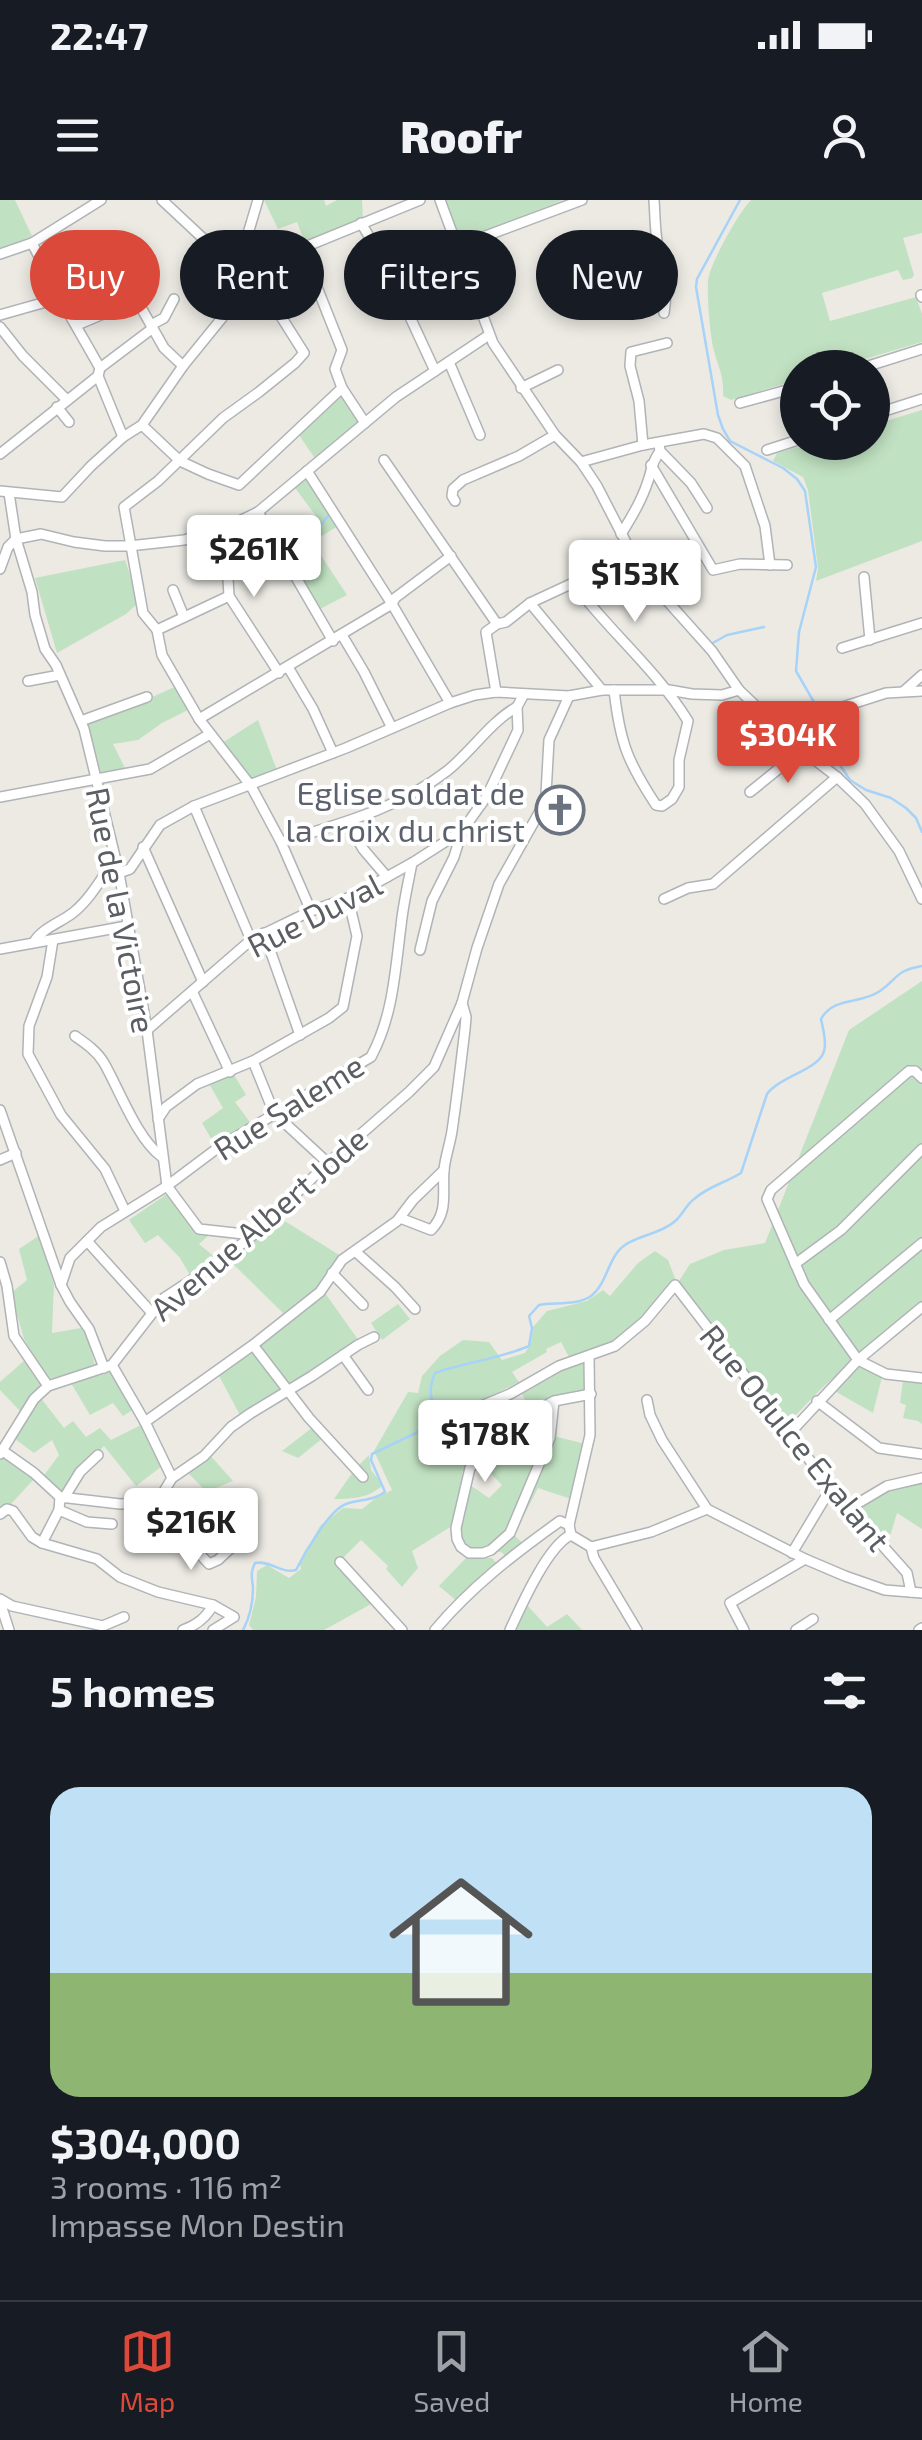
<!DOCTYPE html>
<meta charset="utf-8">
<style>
:root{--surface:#171b24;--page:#20242c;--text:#f1f3f6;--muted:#9ea1a6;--line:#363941;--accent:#db493a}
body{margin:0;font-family:"Exo 2",sans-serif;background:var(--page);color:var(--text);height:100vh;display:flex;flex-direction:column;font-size:38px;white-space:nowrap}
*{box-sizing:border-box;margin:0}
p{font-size:32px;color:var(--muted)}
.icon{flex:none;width:55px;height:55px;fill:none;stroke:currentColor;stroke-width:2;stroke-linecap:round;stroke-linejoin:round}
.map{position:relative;height:1430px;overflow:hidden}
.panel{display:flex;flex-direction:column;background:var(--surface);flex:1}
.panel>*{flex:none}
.guide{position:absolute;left:30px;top:30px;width:862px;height:90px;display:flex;gap:20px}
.controls{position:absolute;left:780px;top:150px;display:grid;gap:20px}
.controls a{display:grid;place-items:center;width:110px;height:110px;border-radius:50%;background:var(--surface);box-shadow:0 5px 15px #0003;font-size:50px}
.price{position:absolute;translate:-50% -85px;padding:0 22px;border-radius:10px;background:#fff;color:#222;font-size:32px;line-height:65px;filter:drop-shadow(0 2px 5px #0008)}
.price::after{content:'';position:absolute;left:50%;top:60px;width:30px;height:22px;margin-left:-15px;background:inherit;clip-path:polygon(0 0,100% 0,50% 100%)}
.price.active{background:var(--accent);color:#fff}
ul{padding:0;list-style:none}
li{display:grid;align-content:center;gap:20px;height:530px;padding:0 50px}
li+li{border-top:2px solid var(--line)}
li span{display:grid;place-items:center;height:310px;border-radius:30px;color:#555}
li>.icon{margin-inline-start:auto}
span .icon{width:180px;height:180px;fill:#fffc;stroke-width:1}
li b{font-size:42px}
h2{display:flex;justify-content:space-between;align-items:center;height:120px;padding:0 50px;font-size:42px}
.tag{padding:0 35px;border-radius:45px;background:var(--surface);box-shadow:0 5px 15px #0003;font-size:35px;line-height:90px}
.tag.active{background:var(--accent);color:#fff}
.status{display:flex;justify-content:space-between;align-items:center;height:70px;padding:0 50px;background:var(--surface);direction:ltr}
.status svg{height:28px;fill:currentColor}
header{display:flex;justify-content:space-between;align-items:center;height:130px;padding:0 50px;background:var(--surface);font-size:45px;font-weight:800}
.tab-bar{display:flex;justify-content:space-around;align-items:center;height:140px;border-top:2px solid var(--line);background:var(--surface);font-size:28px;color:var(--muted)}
.tab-bar a{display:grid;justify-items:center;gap:5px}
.tab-bar .active{color:var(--accent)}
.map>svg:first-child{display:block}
</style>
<div class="status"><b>22:47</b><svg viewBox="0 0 49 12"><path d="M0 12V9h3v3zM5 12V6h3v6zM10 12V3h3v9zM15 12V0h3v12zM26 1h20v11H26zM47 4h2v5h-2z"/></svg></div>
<header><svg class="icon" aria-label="menu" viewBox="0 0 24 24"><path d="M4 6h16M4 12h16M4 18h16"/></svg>Roofr<svg class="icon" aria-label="person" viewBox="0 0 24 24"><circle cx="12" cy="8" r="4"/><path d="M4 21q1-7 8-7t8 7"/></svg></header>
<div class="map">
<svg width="922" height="1430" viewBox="0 0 922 1430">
<rect width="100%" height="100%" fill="#eceae3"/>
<g fill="#c1e2c2">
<path d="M 0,0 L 15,0 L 32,36 L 0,50 Z"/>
<path d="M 264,0 L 324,0 L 326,6 L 337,0 L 362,0 L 363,19 L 305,43 L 297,22 L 278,29 Z"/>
<path d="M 446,0 L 563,0 L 468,38 C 452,32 451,16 446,0 Z"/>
<path d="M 751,0 L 922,0 L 922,33 L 903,38 L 914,75 L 912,78 L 903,80 L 898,70 L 822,93 L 830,121 L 916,97 L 922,114 L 922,142 L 838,167 L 798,168 L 797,180 L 731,200 L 723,196 C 724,175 719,170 714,151 C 710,135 707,98 708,81 C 709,65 739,12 751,0 Z"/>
<path d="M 344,194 L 359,222 L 316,260 L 299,235 Z"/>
<path d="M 922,210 L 922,341 L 816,381 L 818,368 L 808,290 L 803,277 L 773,261 L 777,253 L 812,243 L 872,242 L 873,225 Z"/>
<path d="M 307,279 L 338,326 L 312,342 L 347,395 L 318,410 L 278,343 L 316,316 L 295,288 Z"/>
<path d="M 125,360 L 136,393 L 137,404 L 126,414 L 57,453 L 35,378 Z"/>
<path d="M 177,486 L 190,509 L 162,523 L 138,540 L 113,544 L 125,568 L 98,575 L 85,522 L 102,515 L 105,518 Z"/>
<path d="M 258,520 L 278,573 L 250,583 L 222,543 Z"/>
<path d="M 922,781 L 922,1101 L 823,1187 L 789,1222 L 742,1170 L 679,1081 L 690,1064 L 724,1050 L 765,1043 L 849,830 Z"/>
<path d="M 233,873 L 246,895 L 235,902 L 252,925 L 216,947 L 202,923 L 223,908 L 208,882 Z"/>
<path d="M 167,994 L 194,1029 L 209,1035 L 199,1044 L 216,1058 L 190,1075 L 180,1058 L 158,1035 L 145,1043 L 129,1020 Z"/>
<path d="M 280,1018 L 344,1058 L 317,1090 L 285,1115 L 229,1060 Z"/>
<path d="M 40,1035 L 54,1085 L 52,1133 L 81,1128 L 88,1139 L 95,1166 L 46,1180 L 24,1139 L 11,1093 L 27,1080 L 19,1049 Z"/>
<path d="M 655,1051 L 668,1060 L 675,1078 L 648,1114 L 614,1143 L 569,1157 L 561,1142 L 546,1149 L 547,1152 L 512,1172 L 519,1182 L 483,1200 L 457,1223 L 464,1225 L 482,1210 L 498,1240 L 480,1251 L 462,1272 L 463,1299 L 455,1324 L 412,1351 L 418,1368 L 402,1387 L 386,1369 L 388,1366 L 361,1340 L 336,1365 L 373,1403 L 324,1430 L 253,1430 L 249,1425 L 256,1397 L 257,1371 L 267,1365 L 289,1378 L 301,1369 L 300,1365 L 320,1326 L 343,1308 L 362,1309 L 376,1298 L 392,1290 L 374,1251 L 408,1192 L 418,1193 L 422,1176 L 440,1156 L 463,1140 L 489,1142 L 502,1160 L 525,1153 L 531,1143 L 533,1127 L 547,1111 L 587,1101 L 603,1090 L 610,1096 L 638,1063 Z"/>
<path d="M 325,1093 L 359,1141 L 288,1187 L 257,1147 Z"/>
<path d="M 398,1104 L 410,1119 L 382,1140 L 371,1123 Z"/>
<path d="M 253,1150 L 282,1190 L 241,1217 L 219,1176 Z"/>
<path d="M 25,1160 L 44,1185 L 20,1211 L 0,1190 L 0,1182 Z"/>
<path d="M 584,1160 L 586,1193 C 566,1196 548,1198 531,1212 L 521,1192 L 555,1171 Z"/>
<path d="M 857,1166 L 882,1177 L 873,1213 L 833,1190 Z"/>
<path d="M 112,1172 L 134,1209 L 123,1216 L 113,1203 L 90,1215 L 71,1183 Z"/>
<path d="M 903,1181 L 922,1182 L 922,1224 L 918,1221 L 903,1218 L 906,1205 L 900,1203 Z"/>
<path d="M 40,1197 L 64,1228 L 73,1221 L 86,1237 L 100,1228 L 111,1240 L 141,1225 L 152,1250 L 162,1266 L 136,1286 L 104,1246 L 78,1272 L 62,1296 L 42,1278 L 59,1255 L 52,1240 L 34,1253 L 15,1239 Z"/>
<path d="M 313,1227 L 323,1238 L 298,1258 L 282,1251 Z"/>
<path d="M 519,1231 L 546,1261 L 553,1236 L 586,1244 L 571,1299 L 538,1288 L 514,1335 L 524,1344 L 508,1358 L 501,1352 L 461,1348 L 462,1325 L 470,1285 L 489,1298 L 502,1285 L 480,1262 Z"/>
<path d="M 209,1254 L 233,1281 L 208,1291 L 225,1310 L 189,1339 L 176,1314 L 203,1288 L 186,1271 Z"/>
<path d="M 369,1255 L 371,1270 L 383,1285 C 369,1298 353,1299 334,1299 L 355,1269 Z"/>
<path d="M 4,1257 L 34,1279 L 0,1316 L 0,1259 Z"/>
<path d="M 922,1280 L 922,1329 L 897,1313 L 891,1333 L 884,1342 L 855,1308 L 888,1289 Z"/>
<path d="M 466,1358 L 492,1358 L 498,1365 L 457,1401 L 439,1386 Z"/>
<path d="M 527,1405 L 547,1427 L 567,1414 L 582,1430 L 514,1430 Z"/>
</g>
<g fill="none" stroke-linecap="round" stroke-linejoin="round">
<g stroke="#a7d3f8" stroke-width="2.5">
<path d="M 740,0 L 697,79 L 696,87 L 718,215 L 723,229 L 730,241 L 783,268 L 797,279 L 805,291 L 816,367 L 799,432 L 796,471 L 822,516 L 840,565 L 850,580 L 866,590 L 891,598 L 906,608 L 916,618 L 922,632"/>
<path d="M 257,370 C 293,354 304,347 328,316"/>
<path d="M 708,443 L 711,444 L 727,435 L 764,427"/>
<path d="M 243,1430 C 250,1417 253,1403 253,1388 C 252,1377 250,1373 255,1363 C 270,1360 281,1374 296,1370 C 304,1354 329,1310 346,1304 C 360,1299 373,1301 385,1292 L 371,1260 L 372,1254 L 420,1231 L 433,1221 C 436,1201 425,1196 435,1173 C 466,1162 499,1159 529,1146 L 532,1128 L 529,1116 L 539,1105 C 555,1102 577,1106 591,1096 C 608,1083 608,1056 625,1045 C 639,1035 660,1034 674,1022 C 682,1016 686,1005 694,999 C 709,986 725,983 741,973 L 767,894 C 779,877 820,869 824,851 C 827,842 823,829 821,819 C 834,796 860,805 880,791 C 899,778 894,771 922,766"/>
</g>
<g stroke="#b0b3b7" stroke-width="12">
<g id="minor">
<path d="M 162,0 L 208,43 L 242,69"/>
<path d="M 440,0 L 493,143 L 555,235 L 581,262 L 597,286 L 630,350 L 653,385 L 712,451 L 739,490 L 802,550 L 837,577 L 865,604 L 899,651 L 922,699"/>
<path d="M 654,0 C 655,14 655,28 657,41 C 661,70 669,82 664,113"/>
<path d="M 361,23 L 385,63 L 435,171"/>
<path d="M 32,43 L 60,98 L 100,168 L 98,176 L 123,237"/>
<path d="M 301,47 L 342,150 L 335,169 L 342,188 L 365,223"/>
<path d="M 456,47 L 582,0"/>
<path d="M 0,54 L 32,43 L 101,0"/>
<path d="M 200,67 L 232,93"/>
<path d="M 238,67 L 258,0"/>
<path d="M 251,69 L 304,153 L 295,163 L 259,192 L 223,218 L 158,281 L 124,307 L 143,413 L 157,430 L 162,455 L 199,519 L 251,586 L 281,642 L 311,711"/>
<path d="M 466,74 L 473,58 L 487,37"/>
<path d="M 921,95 L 922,97"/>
<path d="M 0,115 L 60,98"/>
<path d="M 77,125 L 117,108 L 139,104 L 164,148 L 183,166"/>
<path d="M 151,125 L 164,118 L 174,99"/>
<path d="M 0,127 L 23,156 L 66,199"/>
<path d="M 449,162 L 480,235"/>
<path d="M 100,168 L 153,128"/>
<path d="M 862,168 L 922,149"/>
<path d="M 521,188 L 558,170"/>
<path d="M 740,203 L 798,187"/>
<path d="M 57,207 L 69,222"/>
<path d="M 872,215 L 922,199"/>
<path d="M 142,225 L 180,261 L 208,274 L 239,285 L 342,188"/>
<path d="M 643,245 L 639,201 L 630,166 L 631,152 L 667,143"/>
<path d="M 767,250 L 798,240"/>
<path d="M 660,251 L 691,283 L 707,308"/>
<path d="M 0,254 L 98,176"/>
<path d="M 384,260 L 497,424"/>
<path d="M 581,262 L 643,245 L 704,234 L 717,238 L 745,266 L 765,326 L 770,365"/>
<path d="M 651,265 L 713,370 L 740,364 L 787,365"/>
<path d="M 307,271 L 392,404 L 450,503"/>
<path d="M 0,291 L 62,297 L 91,266 L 123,237 L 142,225 L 183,166 L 222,118 L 242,69 L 251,69 L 420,0"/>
<path d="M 9,293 L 16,339 L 32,392 L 35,415 L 45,449 L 56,465 L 84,529 L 119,673 L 147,830 L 167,986 L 199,1029 L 253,1035"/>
<path d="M 455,301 L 452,296 L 453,289 L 463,280 L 519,256 L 555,235"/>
<path d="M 258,312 L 333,441"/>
<path d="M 225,328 L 229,396 L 279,473"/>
<path d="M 621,334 C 632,317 642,300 648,281 C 653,267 650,266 660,251 L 659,244"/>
<path d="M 0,369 L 8,347 L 16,339 L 41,334 L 74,342 L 105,346 L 129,346 L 184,340 L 225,328 L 258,312 L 396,197 L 489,135"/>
<path d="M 864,377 L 870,440"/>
<path d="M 573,383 C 610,432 655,468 688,521 L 679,560 L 679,587 L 672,599 L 662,606 L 656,605 C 627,561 620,542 614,490"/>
<path d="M 173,390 L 184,417"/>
<path d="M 530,403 L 602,490"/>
<path d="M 157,430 L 229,396"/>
<path d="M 342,435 L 364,472 L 392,528"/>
<path d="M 842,448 L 922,423"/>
<path d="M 288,467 L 313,509 L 333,553"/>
<path d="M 28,481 L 60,475"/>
<path d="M 904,491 L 922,475"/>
<path d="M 496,492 L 486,432 L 497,424 L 506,422 L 530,403 L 573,383 L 630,350"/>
<path d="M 827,512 L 886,493 L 922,491"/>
<path d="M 199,519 L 392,404 L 395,398 L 451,356"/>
<path d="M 81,521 L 147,497"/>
<path d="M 750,592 L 802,550"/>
<path d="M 0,597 L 150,569 L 210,534"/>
<path d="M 194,606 L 251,740"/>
<path d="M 347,622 L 363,649 L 387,677"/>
<path d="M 281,642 C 339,624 398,609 447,571 C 471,552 491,521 517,507"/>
<path d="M 143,647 L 203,782"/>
<path d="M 119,673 L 130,669 L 160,625 L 194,606 L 346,548 L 450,503 L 475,495 L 496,492 L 569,496 L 602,490 L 669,490 L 692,494 L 722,495 L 739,490"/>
<path d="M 664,699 L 688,688 L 713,684 L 837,577"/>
<path d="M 264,733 L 300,835"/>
<path d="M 53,740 L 47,777 L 29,826 L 28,854 L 61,915 L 105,969 L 125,1011"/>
<path d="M 34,742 C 42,728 62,722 74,712 C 91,698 102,677 115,659"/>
<path d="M 0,749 L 127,726"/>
<path d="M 420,750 L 432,701 L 454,657 L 462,631"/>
<path d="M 192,791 L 230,872"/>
<path d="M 147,830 L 251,740 L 311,711 L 351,697 L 412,663 L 462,631 L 487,596 L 518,530 L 517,507 L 524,494"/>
<path d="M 75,836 C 85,843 97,851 104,863 C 119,889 137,939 162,957"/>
<path d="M 253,861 L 274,913 L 328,963"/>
<path d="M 922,878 L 915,871 L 909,871 L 771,990 L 767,999 L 804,1084 L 858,1160 L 886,1174 L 922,1178"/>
<path d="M 0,910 L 61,1085 L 70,1102 L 89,1129 L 104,1168"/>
<path d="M 158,919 L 166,907 L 197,884 L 253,861 L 329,818 L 343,807 L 357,736 L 348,698"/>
<path d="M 0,960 L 16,953"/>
<path d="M 400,1018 L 431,1030 C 449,1012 442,992 444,970 C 445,958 450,944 452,931 C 457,897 461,863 465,829 L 466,817 L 462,803"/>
<path d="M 87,1041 L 152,1113"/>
<path d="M 356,1052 L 395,1087 L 415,1109"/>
<path d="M 0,1062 L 7,1086 L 14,1136 L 48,1186"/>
<path d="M 795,1064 L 841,1030 L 922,949"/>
<path d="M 332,1073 L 363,1105"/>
<path d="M 61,1085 L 70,1058 L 101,1027 L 167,986 L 219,947 L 371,857 C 393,816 395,772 401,726 C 403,705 408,684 412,663"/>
<path d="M 829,1120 L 922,1043"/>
<path d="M 253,1145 L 309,1218 L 363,1277"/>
<path d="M 343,1155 L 368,1190"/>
<path d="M 112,1165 L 145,1222 L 172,1278"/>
<path d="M 647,1200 L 650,1215 L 662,1240 L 707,1309 L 805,1359 L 845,1376 L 885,1390 L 922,1393"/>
<path d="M 554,1201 L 550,1238 L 510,1333 L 491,1350 L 483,1353 L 469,1353 L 461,1347 L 457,1339 L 456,1328 L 470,1268 L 476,1261 L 550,1203 L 554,1201 L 591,1194"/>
<path d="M 817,1201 L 879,1248 L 922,1254"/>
<path d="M 462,1220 L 479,1207 L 510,1194 L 559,1166 L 615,1146 L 645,1121 L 675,1085 L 831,1288 L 907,1373 L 911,1392"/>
<path d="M 145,1222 L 253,1145 L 320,1092 L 342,1060 L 397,1021 L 413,1000 L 444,970"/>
<path d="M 790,1233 L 858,1160 L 922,1107"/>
<path d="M 3,1251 L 34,1273 L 60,1297 L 120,1304 L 144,1303 L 163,1293 L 172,1278 L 204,1256 L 231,1227 L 251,1213 L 312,1176 L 358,1145 L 374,1137"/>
<path d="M 0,1254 L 34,1199 L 48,1186 L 112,1165 L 164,1098 L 216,1064 L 253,1035 L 328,963 L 409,892 L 434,867 L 462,803 L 477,748 L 499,684 L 540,611 L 546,594 L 549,540 L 569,496"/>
<path d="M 163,1293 L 184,1337 L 209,1364 L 218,1360 L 248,1332"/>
<path d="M 60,1297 L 59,1310 L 42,1343 L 97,1359 L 120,1377 L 158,1392 L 213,1405 L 234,1417 L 213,1430"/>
<path d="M 64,1298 L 80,1272 L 98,1255"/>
<path d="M 850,1308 L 887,1286 L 922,1278"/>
<path d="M 59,1310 L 87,1322 L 112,1324"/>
<path d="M 0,1314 L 7,1309 L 13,1311 L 32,1337 L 42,1343"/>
<path d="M 569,1325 L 590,1235 L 589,1157"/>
<path d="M 591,1347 L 594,1358 L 637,1430"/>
<path d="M 792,1353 L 831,1288"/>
<path d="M 340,1362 L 402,1430"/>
<path d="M 0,1399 L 12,1406 L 103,1426 L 124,1417"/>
<path d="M 0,1402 L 9,1430"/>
<path d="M 183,1430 C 197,1425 206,1418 213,1405"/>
<path d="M 435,1430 C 470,1388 515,1353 560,1321 L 569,1325 L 571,1335 L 591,1347 L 651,1332 L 707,1309"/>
<path d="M 510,1430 C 521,1406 548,1345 571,1335"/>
<path d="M 744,1430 L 730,1403 L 805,1359"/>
<path d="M 796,1430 L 813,1419"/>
<path d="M 919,1430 L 922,1428"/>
</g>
</g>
<use href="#minor" stroke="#fff" stroke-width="9"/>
</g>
<defs>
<g id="church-ring" transform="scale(2.5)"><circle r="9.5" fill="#fff" stroke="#6b7280" stroke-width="1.5"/><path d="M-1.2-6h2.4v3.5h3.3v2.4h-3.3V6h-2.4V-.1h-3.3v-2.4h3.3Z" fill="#6b7280"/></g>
</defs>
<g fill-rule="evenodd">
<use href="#church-ring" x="560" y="610"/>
</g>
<g text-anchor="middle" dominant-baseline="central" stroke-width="8" stroke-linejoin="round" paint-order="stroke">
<g font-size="32" fill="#5b616d" stroke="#fff" text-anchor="end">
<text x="525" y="592">Eglise soldat de<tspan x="525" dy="37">la croix du christ</tspan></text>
</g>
<g font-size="32" fill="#5b5e62" stroke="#fff">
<text transform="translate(122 710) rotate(79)">Rue de la Victoire</text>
<text transform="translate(314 714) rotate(-27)">Rue Duval</text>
<text transform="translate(288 906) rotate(-32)">Rue Saleme</text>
<text transform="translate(258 1023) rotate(-41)">Avenue Albert Jode</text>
<text transform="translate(796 1237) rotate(51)">Rue Odulce Exalant</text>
</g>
</g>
</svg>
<div class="controls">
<a><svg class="icon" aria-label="locate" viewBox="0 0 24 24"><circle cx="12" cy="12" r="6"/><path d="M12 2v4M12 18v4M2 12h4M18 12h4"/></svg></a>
</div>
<b class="price" style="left:254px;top:400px">$261K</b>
<b class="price" style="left:635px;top:425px">$153K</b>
<b class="price active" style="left:788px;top:586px">$304K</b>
<b class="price" style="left:485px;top:1285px">$178K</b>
<b class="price" style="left:191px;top:1373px">$216K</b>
<div class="guide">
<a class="tag active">Buy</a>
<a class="tag">Rent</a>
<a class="tag">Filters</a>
<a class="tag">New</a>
</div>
</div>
<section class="panel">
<h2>5 homes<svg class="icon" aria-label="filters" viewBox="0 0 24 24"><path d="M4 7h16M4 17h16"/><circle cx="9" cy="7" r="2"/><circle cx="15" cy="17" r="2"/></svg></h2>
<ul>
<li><span style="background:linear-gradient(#bfe0f5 60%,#8fb573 0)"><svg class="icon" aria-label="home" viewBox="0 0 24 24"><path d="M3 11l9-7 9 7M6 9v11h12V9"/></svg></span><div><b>$304,000</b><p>3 rooms · 116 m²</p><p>Impasse Mon Destin</p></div></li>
</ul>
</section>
<nav class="tab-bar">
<a class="active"><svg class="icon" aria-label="map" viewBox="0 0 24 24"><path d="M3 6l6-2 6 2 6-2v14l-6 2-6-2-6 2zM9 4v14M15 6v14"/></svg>Map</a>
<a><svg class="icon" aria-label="saved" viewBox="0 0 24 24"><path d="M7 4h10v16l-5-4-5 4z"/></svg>Saved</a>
<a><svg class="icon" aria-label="home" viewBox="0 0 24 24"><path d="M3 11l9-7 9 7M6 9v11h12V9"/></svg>Home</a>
</nav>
